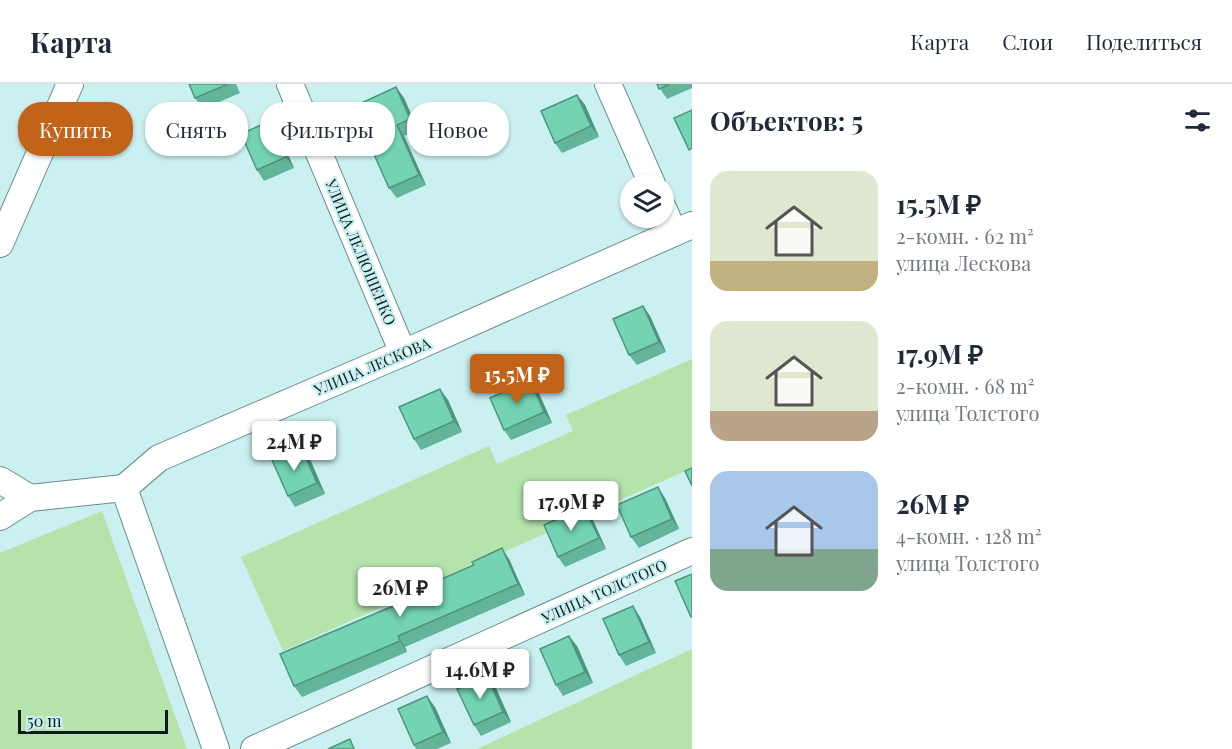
<!DOCTYPE html>
<html lang="ru">
<meta charset="utf-8">
<style>
:root{--surface:#fff;--page:#f6f6f7;--text:#1f2937;--muted:#747a83;--line:#e0e1e3;--accent:#c16318}
body{margin:0;font-family:"Playfair Display",serif;background:var(--page);color:var(--text);height:100vh;display:flex;flex-direction:column;font-size:22px;white-space:nowrap}
*{box-sizing:border-box;margin:0}
p{font-size:20px;color:var(--muted)}
.icon{flex:none;width:33px;height:33px;fill:none;stroke:currentColor;stroke-width:2;stroke-linecap:round;stroke-linejoin:round}
.map{position:relative;flex:1;overflow:hidden}
.panel{display:flex;flex-direction:column;background:var(--surface);width:540px}
.panel>*{flex:none}
.guide{position:absolute;left:18px;top:18px;width:570px;height:54px;display:flex;gap:12px}
.tools{position:absolute;left:620px;top:90px;display:grid;gap:12px}
.tools a{display:grid;place-items:center;width:54px;height:54px;border-radius:50%;background:var(--surface);box-shadow:0 2px 4px #0004;font-size:30px}
.scale{position:absolute;left:18px;bottom:15px;width:150px;box-sizing:border-box;padding-left:6px;border:3px solid #0c1a1b;border-top:0;font-size:16px;line-height:21px;white-space:nowrap;color:#0c1a1b;-webkit-text-stroke:4px #caf0f2;paint-order:stroke}
.price{position:absolute;translate:-50% -51px;padding:0 14px;border-radius:6px;background:#fff;color:#222;font-size:20px;line-height:39px;filter:drop-shadow(0 2px 3px #0008)}
.price::after{content:'';position:absolute;left:50%;top:36px;width:18px;height:14px;margin-left:-9px;background:inherit;clip-path:polygon(0 0,100% 0,50% 100%)}
.price.selected{background:var(--accent);color:#fff}
ul{padding:0;list-style:none}
li{display:flex;align-items:center;gap:18px;height:150px;padding:0 18px}
li span{display:grid;place-items:center;flex:none;width:168px;height:120px;border-radius:18px;color:#555}
li>.icon{margin-inline-start:auto}
span .icon{width:72px;height:72px;fill:#fffc;stroke-width:1}
li b{font-size:26px}
h2{display:flex;justify-content:space-between;align-items:center;height:72px;padding:0 18px;font-size:26px}
.chip{padding:0 21px;border-radius:24px;background:var(--surface);box-shadow:0 2px 4px #0004;font-size:21px;line-height:54px}
.chip.selected{background:var(--accent);color:#fff}
header{display:flex;align-items:center;gap:36px;box-sizing:border-box;height:84px;padding:0 30px;background:var(--surface);border-bottom:2px solid var(--line)}
header strong{font-size:28px}
nav{display:flex;gap:33px;margin-inline-start:auto;font-size:21px}
main{display:flex;flex:1;min-height:0}
.map>svg:first-child{display:block}
</style>
<header>
<strong>Карта</strong>
<nav><a>Карта</a><a>Слои</a><a>Поделиться</a></nav>
</header>
<main>
<div class="map">
<svg width="692" height="665" viewBox="0 0 692 665">
<rect width="100%" height="100%" fill="#caf0f2"/>
<g fill="#b4e4ab">
<path d="M 692,275 L 692,384 L 283,567 L 241,473 L 489,362 L 497,380 L 573,347 L 566,331 Z"/>
<path d="M 102,427 L 187,665 L 0,665 L 0,469 Z"/>
<path d="M 692,565 L 692,665 L 477,665 Z"/>
</g>
<g fill="none" stroke-linecap="round" stroke-linejoin="round">
<g stroke="#6a8d8f" stroke-width="28">
<g id="minor">
<path d="M 290,0 L 403,269"/>
<path d="M 608,0 L 652,100"/>
<path d="M 663,124 L 674,149"/>
<path d="M 0,160 L 70,0"/>
<path d="M 0,396 L 30,414"/>
<path d="M 124,404 L 159,374 L 403,269 L 692,141"/>
<path d="M 124,404 L 216,665"/>
<path d="M 0,433 L 30,414 L 124,404"/>
<path d="M 254,665 L 692,467"/>
</g>
</g>
<use href="#minor" stroke="#fff" stroke-width="26"/>
</g>
<g fill="#63b59a">
<path d="M 189,0 L 236,0 L 240,9 L 203,25 L 195,14 Z"/>
<path d="M 657,0 L 692,0 L 692,4 L 667,15 Z"/>
<path d="M 396,3 L 404,14 L 418,46 L 404,52 L 426,101 L 397,114 L 389,104 L 379,65 Z"/>
<path d="M 577,11 L 585,21 L 599,53 L 562,69 L 555,59 Z"/>
<path d="M 270,37 L 278,48 L 294,84 L 264,97 L 257,86 Z"/>
<path d="M 643,222 L 650,232 L 666,268 L 637,281 L 629,271 Z"/>
<path d="M 530,296 L 538,307 L 552,339 L 511,356 L 504,346 Z"/>
<path d="M 448,316 L 462,348 L 421,366 L 414,355 Z"/>
<path d="M 301,363 L 309,373 L 325,410 L 295,423 L 288,412 Z"/>
<path d="M 665,414 L 679,445 L 639,464 L 631,453 Z"/>
<path d="M 584,423 L 592,434 L 606,465 L 565,483 L 558,473 Z"/>
<path d="M 509,475 L 525,511 L 405,563 L 407,568 L 302,613 L 294,602 Z"/>
<path d="M 640,533 L 656,569 L 626,582 L 619,571 Z"/>
<path d="M 577,562 L 593,599 L 563,612 L 556,601 Z"/>
<path d="M 495,602 L 511,638 L 481,652 L 474,641 Z"/>
<path d="M 435,623 L 451,659 L 437,665 L 416,665 L 414,661 Z"/>
</g>
<g fill="#50947d">
<path d="M 396,3 L 404,14 L 418,46 L 410,35 Z"/>
<path d="M 577,11 L 585,21 L 599,53 L 591,42 Z"/>
<path d="M 270,37 L 278,48 L 294,84 L 286,73 Z"/>
<path d="M 397,41 L 404,52 L 426,101 L 419,91 Z"/>
<path d="M 643,222 L 650,232 L 666,268 L 659,258 Z"/>
<path d="M 530,296 L 538,307 L 552,339 L 544,328 Z"/>
<path d="M 440,305 L 448,316 L 462,348 L 454,337 Z"/>
<path d="M 301,363 L 309,373 L 325,410 L 317,399 Z"/>
<path d="M 658,403 L 665,414 L 679,445 L 672,435 Z"/>
<path d="M 584,423 L 592,434 L 606,465 L 599,454 Z"/>
<path d="M 502,464 L 509,475 L 525,511 L 518,500 Z"/>
<path d="M 633,522 L 640,533 L 656,569 L 649,558 Z"/>
<path d="M 398,552 L 405,563 L 407,568 L 400,557 Z"/>
<path d="M 569,552 L 577,562 L 593,599 L 585,588 Z"/>
<path d="M 487,592 L 495,602 L 511,638 L 503,628 Z"/>
<path d="M 427,612 L 435,623 L 451,659 L 443,648 Z"/>
</g>
<g fill="#73d3b3" stroke="#50947d" stroke-width="1.5">
<path d="M 189,0 L 228,0 L 195,14 Z"/>
<path d="M 657,0 L 670,0 L 659,5 Z"/>
<path d="M 396,3 L 410,35 L 397,41 L 419,91 L 389,104 L 373,68 L 379,65 L 359,20 Z"/>
<path d="M 577,11 L 591,42 L 555,59 L 541,27 Z"/>
<path d="M 692,26 L 692,64 L 689,66 L 674,34 Z"/>
<path d="M 270,37 L 286,73 L 257,86 L 241,50 Z"/>
<path d="M 643,222 L 659,258 L 629,271 L 613,235 Z"/>
<path d="M 530,296 L 544,328 L 504,346 L 490,314 Z"/>
<path d="M 440,305 L 454,337 L 414,355 L 399,323 Z"/>
<path d="M 301,363 L 317,399 L 288,412 L 272,376 Z"/>
<path d="M 692,384 L 692,402 L 685,387 Z"/>
<path d="M 658,403 L 672,435 L 631,453 L 617,421 Z"/>
<path d="M 584,423 L 599,454 L 558,473 L 544,441 Z"/>
<path d="M 502,464 L 518,500 L 398,552 L 400,557 L 294,602 L 280,570 L 412,514 L 410,509 L 474,481 L 472,478 Z"/>
<path d="M 692,490 L 692,533 L 691,533 L 675,497 Z"/>
<path d="M 633,522 L 649,558 L 619,571 L 603,535 Z"/>
<path d="M 569,552 L 585,588 L 556,601 L 540,565 Z"/>
<path d="M 487,592 L 503,628 L 474,641 L 457,605 Z"/>
<path d="M 427,612 L 443,648 L 414,661 L 398,625 Z"/>
<path d="M 350,655 L 354,665 L 328,665 Z"/>
</g>
<g text-anchor="middle" dominant-baseline="central" stroke-width="4.5" stroke-linejoin="round" paint-order="stroke">
<g font-size="15" fill="#0c1a1b" stroke="#caf0f2">
<text transform="translate(361 168) rotate(67)">УЛИЦА ЛЕЛЮШЕНКО</text>
<text transform="translate(372 282) rotate(-23)">УЛИЦА ЛЕСКОВА</text>
<text transform="translate(604 507) rotate(-24)">УЛИЦА ТОЛСТОГО</text>
</g>
</g>
</svg>
<div class="tools">
<a><svg class="icon" aria-label="layers" viewBox="0 0 24 24"><path d="M12 4l9 5-9 5-9-5zM3 14l9 5 9-5"/></svg></a>
</div>
<div class="scale">50 m</div>
<b class="price selected" style="left:517px;top:321px">15.5M ₽</b>
<b class="price" style="left:294px;top:388px">24M ₽</b>
<b class="price" style="left:571px;top:448px">17.9M ₽</b>
<b class="price" style="left:400px;top:534px">26M ₽</b>
<b class="price" style="left:480px;top:616px">14.6M ₽</b>
<div class="guide">
<a class="chip selected">Купить</a>
<a class="chip">Снять</a>
<a class="chip">Фильтры</a>
<a class="chip">Новое</a>
</div>
</div>
<section class="panel">
<h2>Объектов: 5<svg class="icon" aria-label="filters" viewBox="0 0 24 24"><path d="M4 7h16M4 17h16"/><circle cx="9" cy="7" r="2"/><circle cx="15" cy="17" r="2"/></svg></h2>
<ul>
<li><span style="background:linear-gradient(#dfe7d0 75%,#c2b280 0)"><svg class="icon" aria-label="home" viewBox="0 0 24 24"><path d="M3 11l9-7 9 7M6 9v11h12V9"/></svg></span><div><b>15.5M ₽</b><p>2-комн. · 62 m²</p><p>улица Лескова</p></div></li>
<li><span style="background:linear-gradient(#dfe7d0 75%,#b9a48a 0)"><svg class="icon" aria-label="home" viewBox="0 0 24 24"><path d="M3 11l9-7 9 7M6 9v11h12V9"/></svg></span><div><b>17.9M ₽</b><p>2-комн. · 68 m²</p><p>улица Толстого</p></div></li>
<li><span style="background:linear-gradient(#a9c7e8 65%,#7fa58c 0)"><svg class="icon" aria-label="home" viewBox="0 0 24 24"><path d="M3 11l9-7 9 7M6 9v11h12V9"/></svg></span><div><b>26M ₽</b><p>4-комн. · 128 m²</p><p>улица Толстого</p></div></li>
</ul>
</section>
</main>
